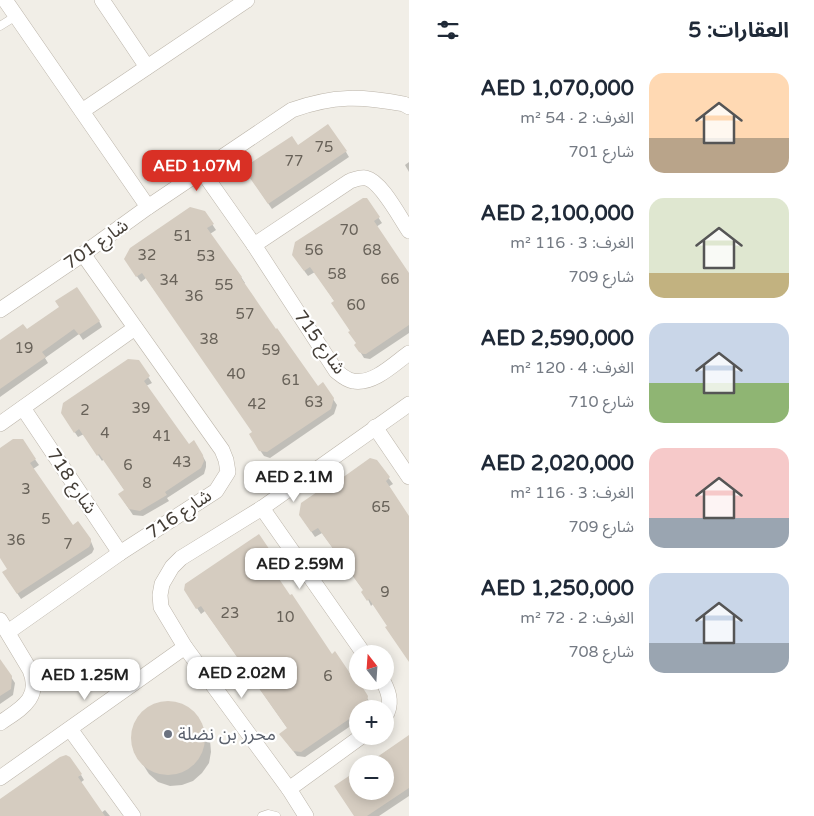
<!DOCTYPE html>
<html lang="ar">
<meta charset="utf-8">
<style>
:root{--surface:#fff;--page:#f2f2f3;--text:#1f2937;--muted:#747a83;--accent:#d93025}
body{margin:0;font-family:"Varela Round","Noto Sans Arabic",sans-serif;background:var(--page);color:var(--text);direction:rtl;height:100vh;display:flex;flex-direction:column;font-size:19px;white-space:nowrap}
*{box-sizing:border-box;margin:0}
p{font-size:16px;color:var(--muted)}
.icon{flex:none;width:28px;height:28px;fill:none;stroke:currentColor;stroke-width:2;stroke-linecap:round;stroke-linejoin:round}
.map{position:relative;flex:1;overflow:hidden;direction:ltr}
.details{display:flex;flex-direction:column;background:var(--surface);width:405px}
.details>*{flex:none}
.needle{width:32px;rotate:343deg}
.controls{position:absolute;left:349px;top:645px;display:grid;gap:10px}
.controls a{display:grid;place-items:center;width:45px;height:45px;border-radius:50%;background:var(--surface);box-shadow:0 2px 12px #0003;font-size:25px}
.price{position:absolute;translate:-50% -42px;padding:0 11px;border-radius:10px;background:#fff;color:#222;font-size:16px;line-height:32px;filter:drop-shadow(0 1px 2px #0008)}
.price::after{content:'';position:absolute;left:50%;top:30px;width:15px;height:11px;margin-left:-8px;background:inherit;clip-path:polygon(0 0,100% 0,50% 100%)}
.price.current{background:var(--accent);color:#fff}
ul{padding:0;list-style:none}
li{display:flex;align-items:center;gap:15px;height:125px;padding:0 25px}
li span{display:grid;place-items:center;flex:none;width:140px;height:100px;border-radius:15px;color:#555}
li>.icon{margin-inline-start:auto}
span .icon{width:60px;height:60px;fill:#fffc;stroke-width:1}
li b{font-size:21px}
h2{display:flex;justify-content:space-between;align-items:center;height:60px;padding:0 25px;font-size:21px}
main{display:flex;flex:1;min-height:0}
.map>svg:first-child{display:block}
</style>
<main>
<section class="details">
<h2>العقارات: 5<svg class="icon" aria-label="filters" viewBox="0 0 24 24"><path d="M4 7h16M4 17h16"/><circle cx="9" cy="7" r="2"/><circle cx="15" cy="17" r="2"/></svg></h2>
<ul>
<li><span style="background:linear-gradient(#ffd9b3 65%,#b9a48a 0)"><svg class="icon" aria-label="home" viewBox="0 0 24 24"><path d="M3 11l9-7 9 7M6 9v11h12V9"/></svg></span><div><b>AED 1,070,000</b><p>الغرف: 2 · 54 m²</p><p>شارع 701</p></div></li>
<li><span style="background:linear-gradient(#dfe7d0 75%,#c2b280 0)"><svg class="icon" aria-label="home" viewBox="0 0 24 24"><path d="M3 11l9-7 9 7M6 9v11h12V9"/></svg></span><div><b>AED 2,100,000</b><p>الغرف: 3 · 116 m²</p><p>شارع 709</p></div></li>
<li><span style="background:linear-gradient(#c9d6e8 60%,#8fb573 0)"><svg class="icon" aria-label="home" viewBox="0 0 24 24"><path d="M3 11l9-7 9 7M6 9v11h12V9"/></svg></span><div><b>AED 2,590,000</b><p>الغرف: 4 · 120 m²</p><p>شارع 710</p></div></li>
<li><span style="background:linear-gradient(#f6c9c9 70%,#9aa5b1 0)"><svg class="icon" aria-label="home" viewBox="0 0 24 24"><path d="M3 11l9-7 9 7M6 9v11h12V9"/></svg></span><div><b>AED 2,020,000</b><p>الغرف: 3 · 116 m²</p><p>شارع 709</p></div></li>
<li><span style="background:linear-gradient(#c9d6e8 70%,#9aa5b1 0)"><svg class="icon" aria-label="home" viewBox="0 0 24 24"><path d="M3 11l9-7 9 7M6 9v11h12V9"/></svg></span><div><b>AED 1,250,000</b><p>الغرف: 2 · 72 m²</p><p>شارع 708</p></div></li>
</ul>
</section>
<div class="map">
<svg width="409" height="816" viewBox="0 0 409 816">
<rect width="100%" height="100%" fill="#f1eee7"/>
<g fill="#0003">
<path d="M 298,147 L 346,152 L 349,157 L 272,209 L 248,174 Z"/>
<path d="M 409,162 L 409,172 L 405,165 Z"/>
<path d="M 366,199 L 382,223 L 376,227 L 409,275 L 409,333 L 370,359 L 364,358 L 356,345 L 357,344 L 335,302 L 315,272 L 308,276 L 297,261 Z"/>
<path d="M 212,224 L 216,230 L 210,234 L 241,277 L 245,283 L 243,284 L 317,388 L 333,399 L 337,405 L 334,414 L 270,458 L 264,456 L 253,440 L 254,432 L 146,278 L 141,282 L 129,265 Z"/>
<path d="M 99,321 L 102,327 L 83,340 L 79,334 L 45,358 L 48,363 L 0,397 L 0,341 L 26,331 Z"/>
<path d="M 138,361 L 152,383 L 146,386 L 188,445 L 202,455 L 206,462 L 206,467 L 204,474 L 167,498 L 169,501 L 143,516 L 133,515 L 123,500 L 125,491 L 104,459 L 102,461 L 84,434 L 78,437 L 66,419 Z"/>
<path d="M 22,441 L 39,465 L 33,469 L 72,527 L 90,539 L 94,549 L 92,553 L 21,599 L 7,578 L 9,569 L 0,556 L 0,449 Z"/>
<path d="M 376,461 L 393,484 L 388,487 L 409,518 L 409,659 L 390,633 L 388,626 L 373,604 L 371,606 L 364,591 L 322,533 L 315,537 L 304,521 L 335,485 Z"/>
<path d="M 259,536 L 277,562 L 269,567 L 331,655 L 371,703 L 370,709 L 358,709 L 358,721 L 305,757 L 297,756 L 284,739 L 288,729 L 205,611 L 201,614 L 185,590 L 186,584 Z"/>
<path d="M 0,665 L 11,677 L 15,683 L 13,695 L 0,704 Z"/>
<path d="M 169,702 L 180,704 L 190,710 L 198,718 L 210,740 L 211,752 L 209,763 L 202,773 L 193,781 L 182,785 L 170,786 L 158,782 L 149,774 L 135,752 L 132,740 L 134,728 L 139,717 L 147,709 L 157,704 Z"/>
<path d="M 409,737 L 409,796 L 379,816 L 355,816 L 358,791 L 385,791 L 385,764 L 369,764 Z"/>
<path d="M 81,775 L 84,780 L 80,783 L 101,813 L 105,810 L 110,816 L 0,816 L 0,801 Z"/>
</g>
<g fill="#d5ccc0">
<path d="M 328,124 L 347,151 L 268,204 L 243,168 L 292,136 L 298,145 Z"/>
<path d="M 363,198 L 367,198 L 380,217 L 374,221 L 409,273 L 409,325 L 366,354 L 363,354 L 359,352 L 354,345 L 356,343 L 348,332 L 350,331 L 331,303 L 334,301 L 310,267 L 304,271 L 292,255 L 295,242 Z"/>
<path d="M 190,207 L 205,211 L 214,224 L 207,228 L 242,277 L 241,278 L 276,329 L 277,328 L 318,386 L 323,382 L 334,398 L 331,409 L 267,452 L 259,451 L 249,434 L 252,432 L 142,273 L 136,277 L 124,259 L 130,248 Z"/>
<path d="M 77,287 L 100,321 L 79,335 L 74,329 L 42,352 L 46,357 L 0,389 L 0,340 L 23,324 L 27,329 L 59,307 L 55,301 Z"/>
<path d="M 128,359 L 139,360 L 150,376 L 144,381 L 189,444 L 194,440 L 203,455 L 204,461 L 201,468 L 165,492 L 167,495 L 140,511 L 129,509 L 118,494 L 124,490 L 99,454 L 97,456 L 79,429 L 74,433 L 61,413 L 63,403 Z"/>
<path d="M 13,439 L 23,439 L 36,459 L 30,463 L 73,525 L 78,521 L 91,539 L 91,543 L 89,547 L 17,594 L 2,572 L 7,569 L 0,558 L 0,448 Z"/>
<path d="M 370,458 L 377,460 L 390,477 L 386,481 L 409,516 L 409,662 L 385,627 L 387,626 L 369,599 L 367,601 L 361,592 L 363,590 L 318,528 L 311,532 L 299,515 L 301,503 L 333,481 L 335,483 Z"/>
<path d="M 259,534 L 274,556 L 267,561 L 290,595 L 292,594 L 332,654 L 335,651 L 356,682 L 358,680 L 368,696 L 366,708 L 358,709 L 358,713 L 301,752 L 293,751 L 279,734 L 287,728 L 201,606 L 196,609 L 184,590 L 185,584 Z"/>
<path d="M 0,659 L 12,676 L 11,689 L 0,696 Z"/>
<circle cx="168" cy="738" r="37"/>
<path d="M 409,735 L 409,788 L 367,816 L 354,816 L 334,786 L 358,770 L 358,791 L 385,791 L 385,764 L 367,764 Z"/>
<path d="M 66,755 L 70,757 L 82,774 L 78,777 L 105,816 L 0,816 L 0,799 L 60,757 Z"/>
</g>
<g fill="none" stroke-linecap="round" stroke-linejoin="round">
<g stroke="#bcb5aa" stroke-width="9">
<g id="service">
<path d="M 0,26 L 16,16"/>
<path d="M 262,816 L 268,814 L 276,816"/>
</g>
</g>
<g stroke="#bcb5aa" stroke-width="16">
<g id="minor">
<path d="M 5,0 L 148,207"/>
<path d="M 102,0 L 147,67"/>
<path d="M 82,111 L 247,0"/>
<path d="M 202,171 L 254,245 L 336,371 C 341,375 346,380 353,381 C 373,385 394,364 409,353"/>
<path d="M 254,245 L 350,181 C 356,179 361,177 366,178 C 381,181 400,218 409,231"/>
<path d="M 0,310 L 83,254 L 148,207 L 292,110 C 334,95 361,96 404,104 L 409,107"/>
<path d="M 23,408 L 120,553"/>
<path d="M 0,424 L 135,328"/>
<path d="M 375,427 L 409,477"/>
<path d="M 262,508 L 364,654"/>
<path d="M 0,620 L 30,670 C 42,699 20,709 0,723"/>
<path d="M 8,632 L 120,553 L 216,491 L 228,472 L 226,460 L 222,450 L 83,254"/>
<path d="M 383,681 C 390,694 392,705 385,717"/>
<path d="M 70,729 L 133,816"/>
<path d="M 0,778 L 185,647"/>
<path d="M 289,789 L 362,736"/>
<path d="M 306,816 L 289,789 L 185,647 L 161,607 L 160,595 L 162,584 L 172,567 L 181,558 L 262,508 L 409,404"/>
</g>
</g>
<use href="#service" stroke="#fff" stroke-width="8"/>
<use href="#minor" stroke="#fff" stroke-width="15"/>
</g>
<circle fill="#6b7280" stroke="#fff" stroke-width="2" cx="168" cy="734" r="5"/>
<g text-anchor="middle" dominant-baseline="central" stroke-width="4.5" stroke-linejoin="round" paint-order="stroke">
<g font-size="15" fill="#686259">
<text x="324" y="147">75</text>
<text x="294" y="161">77</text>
<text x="349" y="230">70</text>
<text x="183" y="236">51</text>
<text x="314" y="250">56</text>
<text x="372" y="250">68</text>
<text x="147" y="255">32</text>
<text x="206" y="256">53</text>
<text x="337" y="274">58</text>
<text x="390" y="279">66</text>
<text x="169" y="280">34</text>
<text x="224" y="285">55</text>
<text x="194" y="296">36</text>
<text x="356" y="305">60</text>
<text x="245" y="314">57</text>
<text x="209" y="339">38</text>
<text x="24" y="348">19</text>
<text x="271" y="350">59</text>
<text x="236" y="374">40</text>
<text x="291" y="380">61</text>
<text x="314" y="402">63</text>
<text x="257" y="404">42</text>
<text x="141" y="408">39</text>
<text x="85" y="410">2</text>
<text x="105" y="433">4</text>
<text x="162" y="436">41</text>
<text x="182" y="462">43</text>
<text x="128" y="465">6</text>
<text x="147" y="483">8</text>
<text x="26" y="489">3</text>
<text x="381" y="507">65</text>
<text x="46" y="519">5</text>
<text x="16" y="540">36</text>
<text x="68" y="544">7</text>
<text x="385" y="592">9</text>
<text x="230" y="613">23</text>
<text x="285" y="617">10</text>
<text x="328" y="676">6</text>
</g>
<g font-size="18" fill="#443e37" stroke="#fff">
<text transform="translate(96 244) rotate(-35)">شارع 701</text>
<text transform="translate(320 342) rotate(54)">شارع 715</text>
<text transform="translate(72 481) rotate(56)">شارع 718</text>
<text transform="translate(179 514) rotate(-34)">شارع 716</text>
</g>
<g font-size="18" fill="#5b616d" stroke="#fff" text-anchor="start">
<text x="178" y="734">محرز بن نضلة</text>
</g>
</g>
</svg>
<div class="controls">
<a><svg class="needle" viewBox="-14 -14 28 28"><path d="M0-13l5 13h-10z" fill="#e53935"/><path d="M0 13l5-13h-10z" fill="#747a83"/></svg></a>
<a>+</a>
<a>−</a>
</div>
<b class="price current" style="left:197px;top:192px">AED 1.07M</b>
<b class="price" style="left:294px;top:503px">AED 2.1M</b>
<b class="price" style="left:300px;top:590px">AED 2.59M</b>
<b class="price" style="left:242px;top:699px">AED 2.02M</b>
<b class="price" style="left:85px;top:701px">AED 1.25M</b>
</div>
</main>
